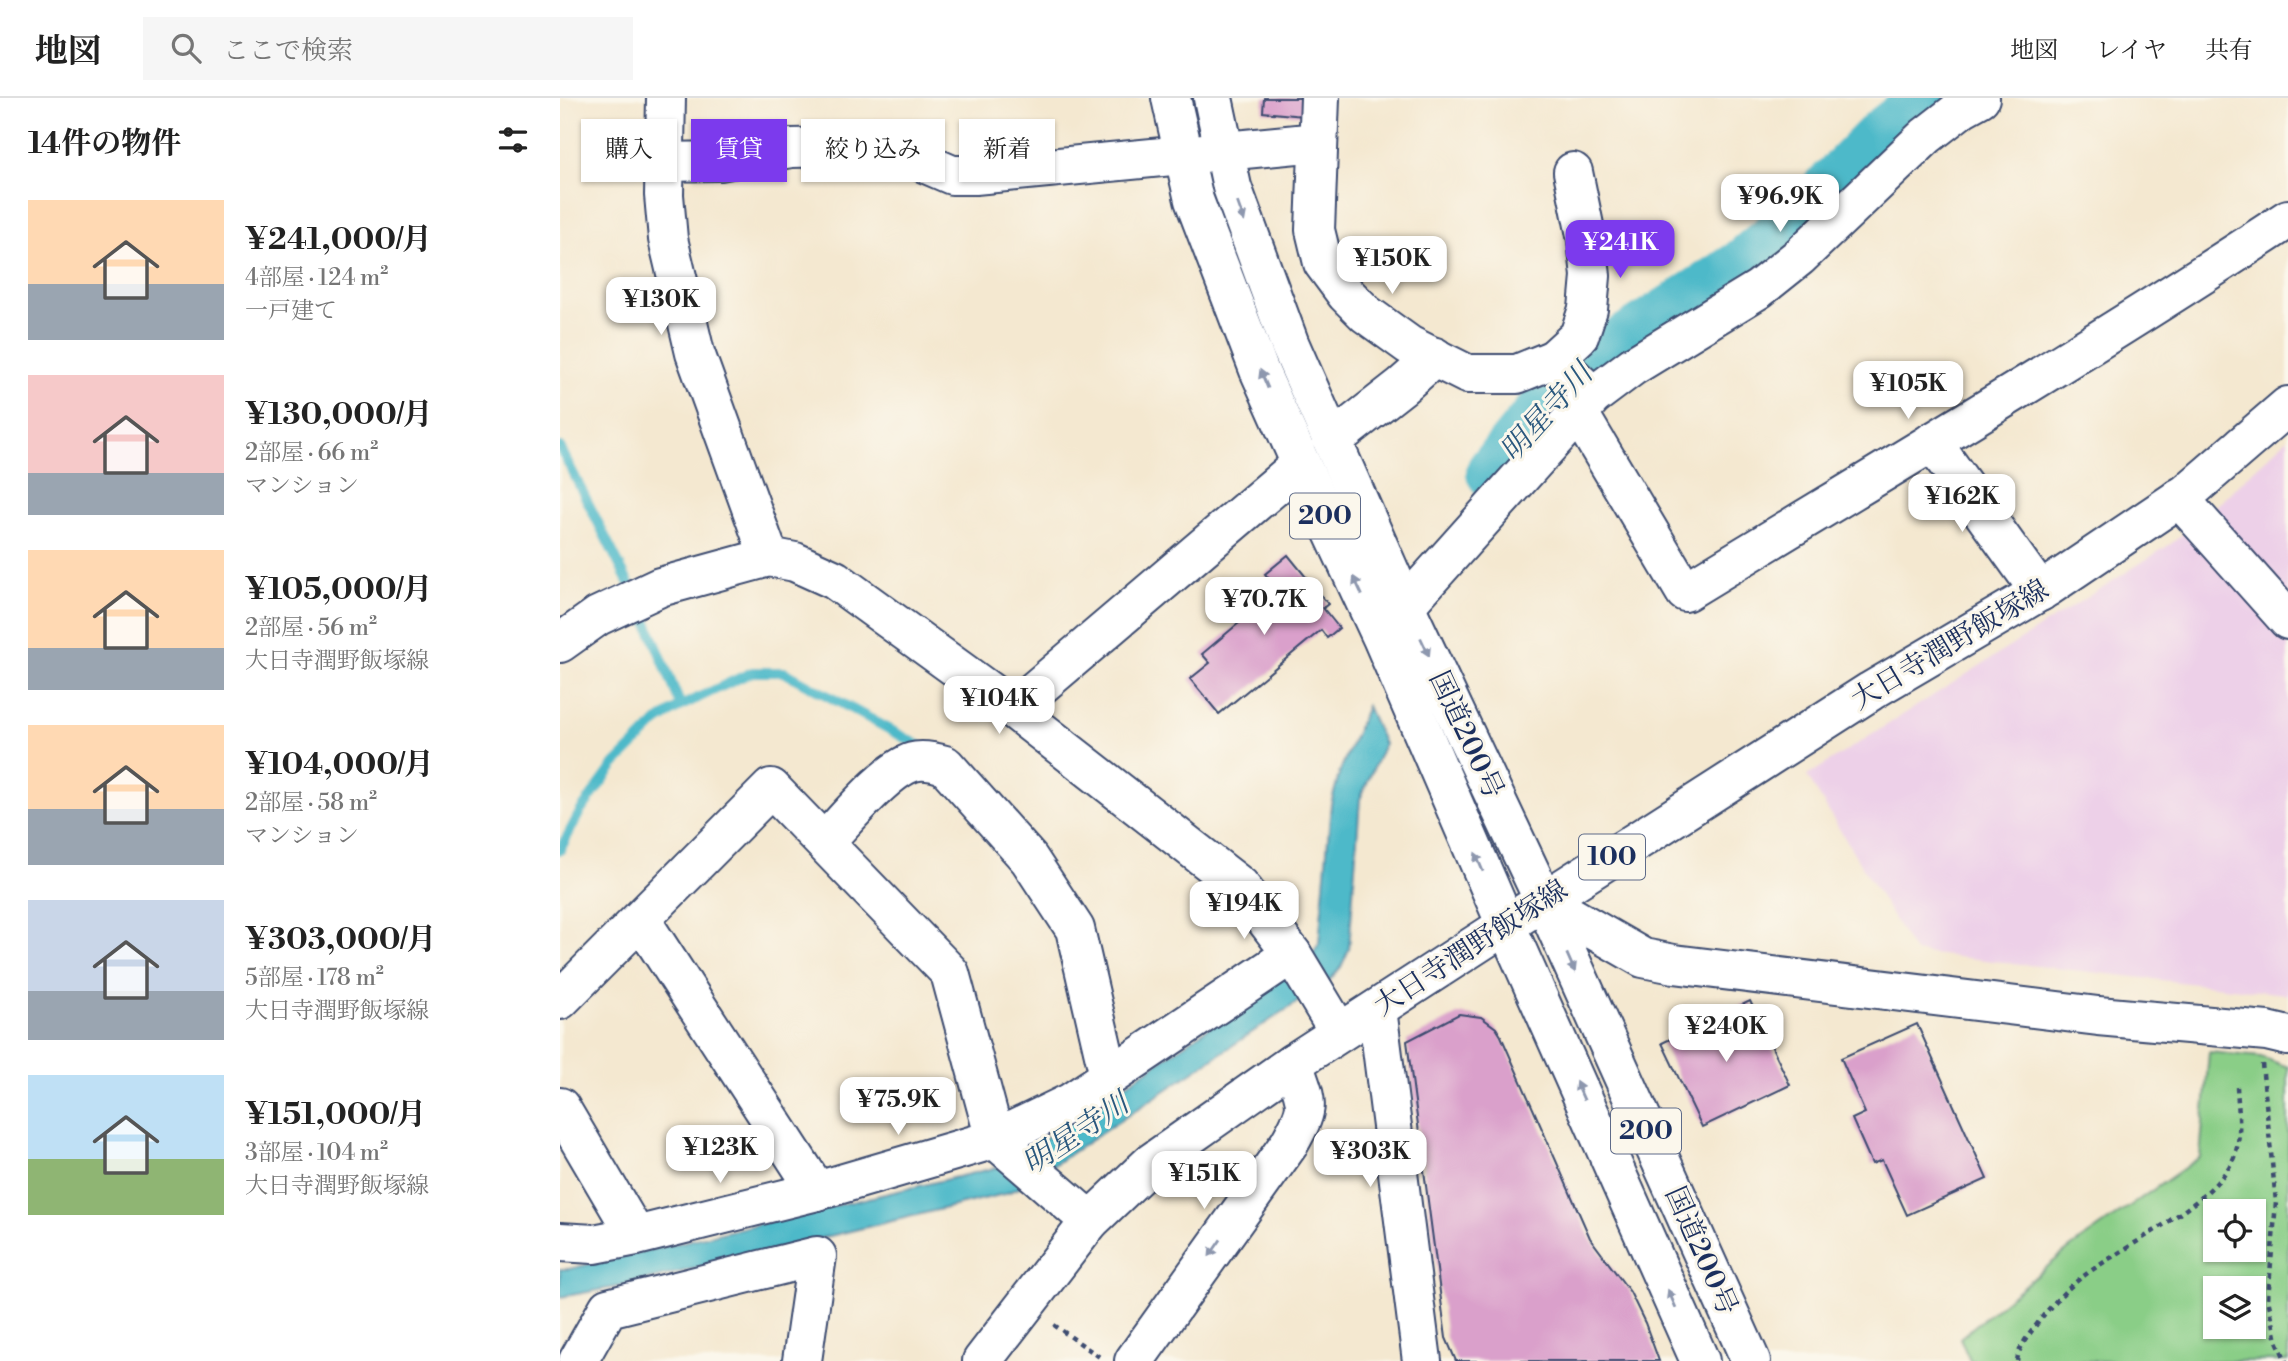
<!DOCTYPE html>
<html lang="ja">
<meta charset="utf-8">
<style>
:root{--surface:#fff;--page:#f6f6f6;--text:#222;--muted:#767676;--line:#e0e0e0;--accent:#7c3aed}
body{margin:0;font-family:"Libre Bodoni","Noto Serif JP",serif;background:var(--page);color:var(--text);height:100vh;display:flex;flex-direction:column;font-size:26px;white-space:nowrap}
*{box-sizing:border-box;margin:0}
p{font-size:23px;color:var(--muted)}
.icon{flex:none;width:38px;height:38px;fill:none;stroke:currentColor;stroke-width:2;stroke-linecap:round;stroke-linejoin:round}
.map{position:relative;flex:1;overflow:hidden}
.panel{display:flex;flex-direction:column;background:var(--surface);width:560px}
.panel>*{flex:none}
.hud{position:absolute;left:21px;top:21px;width:665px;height:63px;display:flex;gap:14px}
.tools{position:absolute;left:1643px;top:1101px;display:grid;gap:14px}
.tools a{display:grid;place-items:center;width:63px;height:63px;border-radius:0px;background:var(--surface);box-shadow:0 2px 5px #0004;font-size:35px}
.price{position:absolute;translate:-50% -60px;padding:0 16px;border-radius:14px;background:#fff;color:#222;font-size:23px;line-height:46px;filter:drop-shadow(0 2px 4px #0008)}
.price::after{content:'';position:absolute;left:50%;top:42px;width:21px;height:16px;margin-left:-10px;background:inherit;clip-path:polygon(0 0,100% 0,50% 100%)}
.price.active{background:var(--accent);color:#fff}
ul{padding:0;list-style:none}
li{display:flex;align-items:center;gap:21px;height:175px;padding:0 28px}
li span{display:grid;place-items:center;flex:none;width:196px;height:140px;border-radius:0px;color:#555}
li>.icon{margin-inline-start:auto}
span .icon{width:84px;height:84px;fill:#fffc;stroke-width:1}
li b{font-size:30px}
h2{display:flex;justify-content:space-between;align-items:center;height:84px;padding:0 28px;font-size:30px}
.pill{padding:0 24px;border-radius:0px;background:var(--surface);box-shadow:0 2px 5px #0004;font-size:24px;line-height:63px}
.pill.active{background:var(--accent);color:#fff}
header{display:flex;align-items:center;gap:42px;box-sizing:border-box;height:98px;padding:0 35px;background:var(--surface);border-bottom:2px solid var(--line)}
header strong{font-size:33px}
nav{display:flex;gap:38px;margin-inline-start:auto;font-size:24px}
.search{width:490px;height:63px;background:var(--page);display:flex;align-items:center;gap:18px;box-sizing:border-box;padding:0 24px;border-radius:0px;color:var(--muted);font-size:26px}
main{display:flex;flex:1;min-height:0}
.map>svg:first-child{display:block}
</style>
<header>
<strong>地図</strong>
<div class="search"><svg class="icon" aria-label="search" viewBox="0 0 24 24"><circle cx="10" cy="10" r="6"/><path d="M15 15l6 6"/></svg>ここで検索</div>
<nav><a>地図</a><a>レイヤ</a><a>共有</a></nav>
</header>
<main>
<section class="panel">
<h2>14件の物件<svg class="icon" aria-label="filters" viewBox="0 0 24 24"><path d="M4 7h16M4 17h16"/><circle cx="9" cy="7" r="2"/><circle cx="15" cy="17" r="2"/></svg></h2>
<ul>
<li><span style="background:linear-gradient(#ffd9b3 60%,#9aa5b1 0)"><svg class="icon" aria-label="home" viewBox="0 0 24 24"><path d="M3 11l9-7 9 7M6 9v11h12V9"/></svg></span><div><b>¥241,000/月</b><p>4部屋 · 124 m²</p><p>一戸建て</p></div></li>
<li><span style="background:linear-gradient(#f6c9c9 70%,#9aa5b1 0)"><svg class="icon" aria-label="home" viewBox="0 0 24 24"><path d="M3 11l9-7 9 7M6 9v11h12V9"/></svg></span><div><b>¥130,000/月</b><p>2部屋 · 66 m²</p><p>マンション</p></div></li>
<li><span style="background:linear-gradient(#ffd9b3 70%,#9aa5b1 0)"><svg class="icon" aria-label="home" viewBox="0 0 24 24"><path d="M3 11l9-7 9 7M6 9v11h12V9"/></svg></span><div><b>¥105,000/月</b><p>2部屋 · 56 m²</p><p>大日寺潤野飯塚線</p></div></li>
<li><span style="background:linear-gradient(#ffd9b3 60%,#9aa5b1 0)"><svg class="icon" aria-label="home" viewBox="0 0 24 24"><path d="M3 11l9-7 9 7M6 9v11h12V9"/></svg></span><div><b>¥104,000/月</b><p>2部屋 · 58 m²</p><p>マンション</p></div></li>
<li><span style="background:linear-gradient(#c9d6e8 65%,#9aa5b1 0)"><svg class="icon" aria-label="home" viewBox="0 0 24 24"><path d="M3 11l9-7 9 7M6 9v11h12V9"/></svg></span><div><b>¥303,000/月</b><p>5部屋 · 178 m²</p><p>大日寺潤野飯塚線</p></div></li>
<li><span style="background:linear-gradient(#bfe0f5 60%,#8fb573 0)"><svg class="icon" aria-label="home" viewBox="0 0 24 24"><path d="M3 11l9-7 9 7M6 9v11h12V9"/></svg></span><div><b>¥151,000/月</b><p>3部屋 · 104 m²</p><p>大日寺潤野飯塚線</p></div></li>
</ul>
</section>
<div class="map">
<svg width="1728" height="1263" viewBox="0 0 1728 1263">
<rect width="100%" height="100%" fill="#fbf7ec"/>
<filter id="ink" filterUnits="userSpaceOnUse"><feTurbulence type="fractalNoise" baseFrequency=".0143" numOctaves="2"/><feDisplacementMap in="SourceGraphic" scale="14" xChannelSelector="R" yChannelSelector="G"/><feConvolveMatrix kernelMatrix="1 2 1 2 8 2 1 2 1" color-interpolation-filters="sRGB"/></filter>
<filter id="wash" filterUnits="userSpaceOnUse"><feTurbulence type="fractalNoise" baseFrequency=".00686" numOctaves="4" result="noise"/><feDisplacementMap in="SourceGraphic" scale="28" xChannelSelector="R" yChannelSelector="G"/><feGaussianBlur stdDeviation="1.57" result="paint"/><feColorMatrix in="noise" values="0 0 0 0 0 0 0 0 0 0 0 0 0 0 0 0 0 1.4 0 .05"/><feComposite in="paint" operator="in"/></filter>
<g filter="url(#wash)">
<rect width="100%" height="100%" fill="#f4e8d0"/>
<path fill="#edd0e8" d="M 1728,340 L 1728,898 L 1725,896 L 1354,854 L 1247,678 L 1612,445 L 1654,410 Z"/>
<path fill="#8ace87" stroke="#527e72" stroke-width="2" fill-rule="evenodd" d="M 1649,954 L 1701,959 L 1728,969 L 1728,1263 L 1410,1263 L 1400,1240 L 1510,1150 L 1640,1059 ZM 1656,1113 L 1694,1113 L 1694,1152 L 1656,1152 ZM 1656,1190 L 1694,1190 L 1694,1228 L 1656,1228 Z"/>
<path fill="#4db9c9" stroke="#347494" stroke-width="2" d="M 807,608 L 824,646 L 800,701 L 789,851 L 781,869 L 769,883 L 459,1090 L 444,1096 L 62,1188 L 0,1199 L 0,1171 L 9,1171 L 443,1068 L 586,973 L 751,859 L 759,845 L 771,706 L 780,673 Z"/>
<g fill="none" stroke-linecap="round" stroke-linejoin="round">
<g stroke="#4db9c9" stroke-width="10">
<path d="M 0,349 L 69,486"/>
<path d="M 83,514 L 121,608"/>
<path d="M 0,752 L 20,714 L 54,667 L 97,624 L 121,608 L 192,574 L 224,574 L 360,648"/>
</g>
<path stroke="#4db9c9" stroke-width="56" d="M 934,374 L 1001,292 L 1029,264 L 1057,250 L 1183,169 L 1254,108 L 1325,36 L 1371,0"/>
</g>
<g id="blocks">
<g fill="#daa0cb">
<path d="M 704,0 L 745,0 L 743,18 L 703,14 Z"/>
<path d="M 728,457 L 768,506 L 763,510 L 779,530 L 767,540 L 761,532 L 659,616 L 630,581 L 650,565 L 642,556 L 718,492 L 705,476 Z"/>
<path d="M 1190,903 L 1230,987 L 1142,1029 L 1102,945 Z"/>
<path d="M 899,916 L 921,919 L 936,930 L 941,938 L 1030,1140 L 1070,1194 L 1085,1225 L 1099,1263 L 896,1263 L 886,1240 L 847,943 Z"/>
<path d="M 1357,926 L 1427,1081 L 1347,1117 L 1322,1062 L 1312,1066 L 1292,1021 L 1305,1015 L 1281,960 Z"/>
</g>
</g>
</g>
<g filter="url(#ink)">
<use href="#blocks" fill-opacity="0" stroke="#3c4b6f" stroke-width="2"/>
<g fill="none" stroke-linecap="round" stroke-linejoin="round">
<g stroke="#3c4b6f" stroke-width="42">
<g id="minor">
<path d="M 106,0 L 104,97 L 108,141 L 135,255 L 209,459"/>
<path d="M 760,0 L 755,132 L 763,165 L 786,196 L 806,216 L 849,247 L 907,276 L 957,276 L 994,261 L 1033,298"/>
<path d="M 105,64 L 160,63 L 231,50 L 318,48 L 341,55 L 392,77 L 415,77 L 758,44"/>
<path d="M 994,261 L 1019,238 L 1028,211 L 1031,178 L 1027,142 L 1013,74"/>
<path d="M 1018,314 L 1125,494 C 1327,371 1531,251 1728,121"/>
<path d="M 773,342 L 842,288 L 875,259"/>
<path d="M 1372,344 L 1480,494"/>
<path d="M 1619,400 L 1728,522"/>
<path d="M 828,533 L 845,508 L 1033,298 L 1073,268 L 1199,191 L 1239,159 L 1366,38 L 1402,10 L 1420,0"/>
<path d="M 0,545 L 38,518 L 100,489 L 209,459 L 235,464 L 275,482 L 453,611 L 680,788 L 732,856 L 779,934"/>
<path d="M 453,611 L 741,366"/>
<path d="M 264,744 C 285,723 326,672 353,664 C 363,661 375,664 385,667 L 469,761 L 515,831 L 549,978"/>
<path d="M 984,803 L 1083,860 L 1114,866 L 1538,918 L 1707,933 L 1728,938"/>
<path d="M 81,822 L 257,1093"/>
<path d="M 0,902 L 211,690 L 390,875 L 435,1041 L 530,1123"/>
<path d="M 817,911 L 862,1263"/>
<path d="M 0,1009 L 76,1138"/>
<path d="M 0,1144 L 34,1146 L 76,1138 L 257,1093 L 435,1041 L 510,1005 L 732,856"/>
<path d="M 18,1263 L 48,1210 L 257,1158 L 242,1263"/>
<path d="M 574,1263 L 729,1046 C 752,1005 747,1007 733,965"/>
</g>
</g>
<g stroke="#3c4b6f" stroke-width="42">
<path id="major" d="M 422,1263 L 530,1123 L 591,1065 L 733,965 L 946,827 L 1311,593 L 1486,490 L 1627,395 L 1728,308"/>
</g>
<g stroke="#3c4b6f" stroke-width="42">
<g id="highway">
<path d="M 611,0 L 634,102 L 699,272 L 741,366 L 822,540 L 946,827 L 1140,1263"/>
<path d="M 653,0 L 672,89 L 730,247 L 845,508 L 984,803 L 1191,1263"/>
</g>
</g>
<g stroke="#3c4b6f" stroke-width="4.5" stroke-dasharray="5 5" stroke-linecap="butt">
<path d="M 1702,966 L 1716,1104 L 1708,1201 L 1717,1243 L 1726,1263"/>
<path d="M 494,1227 L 541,1260"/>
<path d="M 1457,1263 C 1459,1248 1468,1238 1477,1226 C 1490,1208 1507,1190 1525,1177 C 1564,1148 1665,1100 1676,1053 C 1682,1033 1678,1010 1677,989"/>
</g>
<use href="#minor" stroke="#fff" stroke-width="38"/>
<use href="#major" stroke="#fff" stroke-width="38"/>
<use href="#highway" stroke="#fff" stroke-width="38"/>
</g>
<defs><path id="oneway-solid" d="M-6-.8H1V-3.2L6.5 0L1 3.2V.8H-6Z" transform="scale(1.75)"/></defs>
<g fill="#8d97ae">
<use href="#oneway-solid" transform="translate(681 114) rotate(70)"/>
<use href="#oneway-solid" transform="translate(704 281) rotate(-113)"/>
<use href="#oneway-solid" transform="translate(798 488) rotate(-115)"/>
<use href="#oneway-solid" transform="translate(865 549) rotate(65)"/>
<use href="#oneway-solid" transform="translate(919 764) rotate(-113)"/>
<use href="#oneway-solid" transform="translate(1011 865) rotate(66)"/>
<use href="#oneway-solid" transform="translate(1020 993) rotate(-114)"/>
<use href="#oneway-solid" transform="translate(655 1150) rotate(125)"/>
<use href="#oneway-solid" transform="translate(1112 1201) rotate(-114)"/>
</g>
</g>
<g text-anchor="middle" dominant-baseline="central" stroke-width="6" stroke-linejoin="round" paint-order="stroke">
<g fill="#fbf7ec" stroke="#5e6b89" stroke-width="2">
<rect x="730" y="395.5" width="70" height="45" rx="5"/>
<rect x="1019" y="736.5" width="66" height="45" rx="5"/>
<rect x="1051" y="1010.5" width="70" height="45" rx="5"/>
</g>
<g font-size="26" font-weight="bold" fill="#1b2f5e">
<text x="765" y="418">200</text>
<text x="1052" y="759">100</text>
<text x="1086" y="1033">200</text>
</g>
<g font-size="28" fill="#1b2f5e" stroke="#fbf7ec">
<text transform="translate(1390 547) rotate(-31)">大日寺潤野飯塚線</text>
<text transform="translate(906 637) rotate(65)">国道200号</text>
<text transform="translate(911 850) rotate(-33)">大日寺潤野飯塚線</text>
<text transform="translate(1141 1153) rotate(66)">国道200号</text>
</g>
<g font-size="30" font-style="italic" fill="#2a587e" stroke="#fbf7ec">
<text transform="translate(987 315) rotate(-48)">明星寺川</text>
<text transform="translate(516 1036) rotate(-34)">明星寺川</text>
</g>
</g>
</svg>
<div class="tools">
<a><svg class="icon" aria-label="locate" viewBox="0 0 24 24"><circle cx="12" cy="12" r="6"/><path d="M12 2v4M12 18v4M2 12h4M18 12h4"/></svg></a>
<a><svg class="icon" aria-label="layers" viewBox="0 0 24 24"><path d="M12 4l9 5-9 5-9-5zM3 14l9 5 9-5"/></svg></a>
</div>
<b class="price" style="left:1220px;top:136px">¥96.9K</b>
<b class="price active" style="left:1060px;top:182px">¥241K</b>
<b class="price" style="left:832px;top:198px">¥150K</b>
<b class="price" style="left:101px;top:239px">¥130K</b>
<b class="price" style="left:1348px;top:323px">¥105K</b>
<b class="price" style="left:1402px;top:436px">¥162K</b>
<b class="price" style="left:704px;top:539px">¥70.7K</b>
<b class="price" style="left:439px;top:638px">¥104K</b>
<b class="price" style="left:684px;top:843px">¥194K</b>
<b class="price" style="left:1166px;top:966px">¥240K</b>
<b class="price" style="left:338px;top:1039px">¥75.9K</b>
<b class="price" style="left:160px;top:1087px">¥123K</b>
<b class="price" style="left:810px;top:1091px">¥303K</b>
<b class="price" style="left:644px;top:1113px">¥151K</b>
<div class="hud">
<a class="pill">購入</a>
<a class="pill active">賃貸</a>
<a class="pill">絞り込み</a>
<a class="pill">新着</a>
</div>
</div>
</main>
